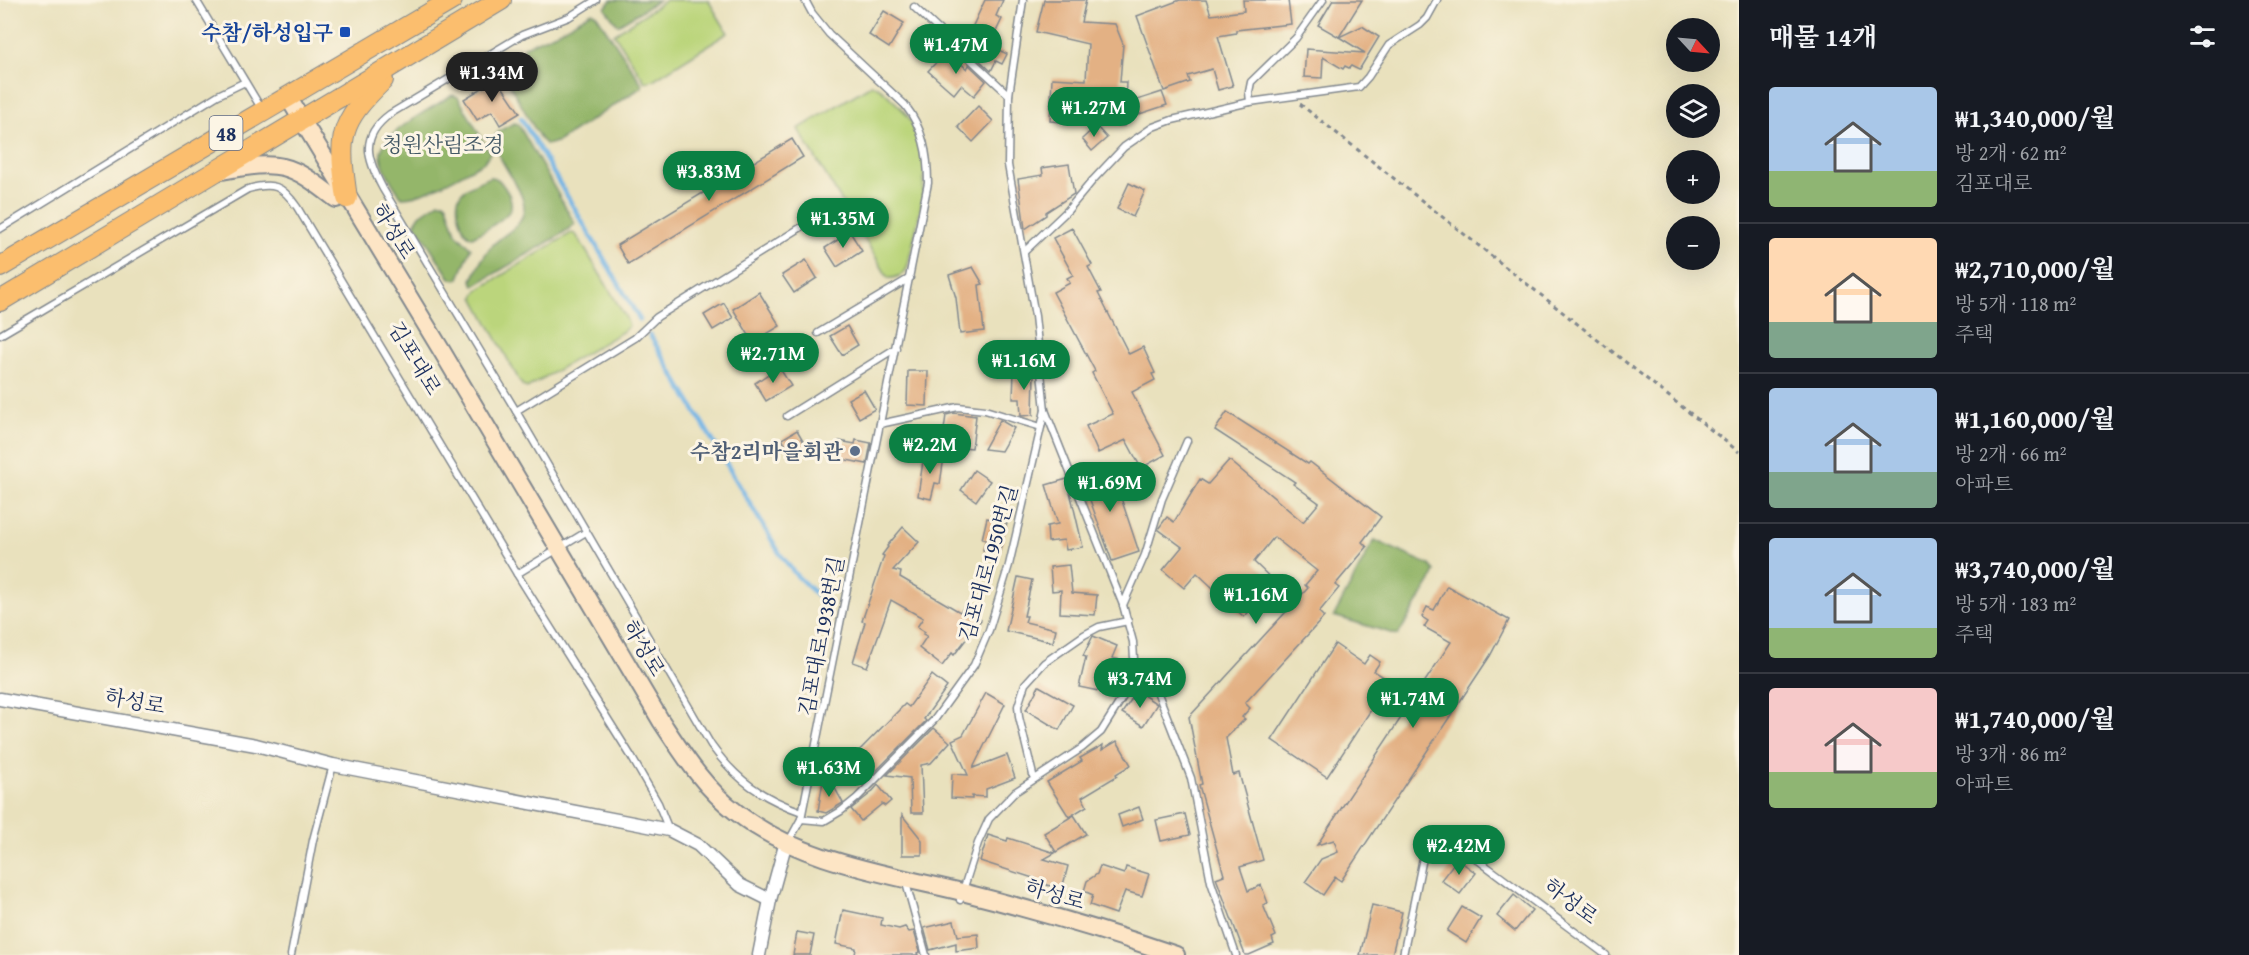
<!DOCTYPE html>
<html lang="ko">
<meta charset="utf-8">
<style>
:root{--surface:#171b24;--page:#20242c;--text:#f1f3f6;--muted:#9ea1a6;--line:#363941;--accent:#0b8043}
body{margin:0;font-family:"Gentium Book Plus","Noto Serif KR",serif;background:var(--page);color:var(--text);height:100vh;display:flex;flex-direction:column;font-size:22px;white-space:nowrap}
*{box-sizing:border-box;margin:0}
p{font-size:20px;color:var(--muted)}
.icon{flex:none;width:33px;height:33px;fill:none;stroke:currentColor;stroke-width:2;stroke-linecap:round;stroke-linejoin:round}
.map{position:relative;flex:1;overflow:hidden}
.drawer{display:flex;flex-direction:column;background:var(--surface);width:510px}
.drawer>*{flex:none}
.needle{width:39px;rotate:116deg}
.buttons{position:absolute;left:1666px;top:18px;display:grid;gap:12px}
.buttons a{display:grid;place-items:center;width:54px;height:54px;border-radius:50%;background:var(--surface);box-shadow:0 6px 24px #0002;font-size:30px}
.price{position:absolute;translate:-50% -51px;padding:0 14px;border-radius:21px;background:var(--accent);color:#fff;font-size:20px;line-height:39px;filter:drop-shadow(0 2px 3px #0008)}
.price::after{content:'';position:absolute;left:50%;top:36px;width:18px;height:14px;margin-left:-9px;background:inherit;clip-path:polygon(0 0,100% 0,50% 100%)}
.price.on{background:#222;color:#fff}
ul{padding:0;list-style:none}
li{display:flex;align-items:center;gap:18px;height:150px;padding:0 30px}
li+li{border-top:2px solid var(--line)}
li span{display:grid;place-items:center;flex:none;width:168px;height:120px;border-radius:6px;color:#555}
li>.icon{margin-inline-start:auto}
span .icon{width:72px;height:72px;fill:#fffc;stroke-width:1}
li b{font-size:26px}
h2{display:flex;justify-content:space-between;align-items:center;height:72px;padding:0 30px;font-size:26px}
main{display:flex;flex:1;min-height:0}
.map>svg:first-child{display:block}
</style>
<main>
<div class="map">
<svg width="1739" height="955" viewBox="0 0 1739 955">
<rect width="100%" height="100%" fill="#fcf5e5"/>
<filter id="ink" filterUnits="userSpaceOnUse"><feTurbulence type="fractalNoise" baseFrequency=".0167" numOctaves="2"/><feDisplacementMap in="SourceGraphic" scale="12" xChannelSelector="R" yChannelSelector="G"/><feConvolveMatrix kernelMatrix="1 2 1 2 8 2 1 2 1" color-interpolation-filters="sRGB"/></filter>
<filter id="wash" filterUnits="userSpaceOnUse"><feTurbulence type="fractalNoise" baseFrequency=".008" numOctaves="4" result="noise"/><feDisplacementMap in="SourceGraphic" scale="24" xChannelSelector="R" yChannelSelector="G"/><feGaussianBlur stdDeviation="1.35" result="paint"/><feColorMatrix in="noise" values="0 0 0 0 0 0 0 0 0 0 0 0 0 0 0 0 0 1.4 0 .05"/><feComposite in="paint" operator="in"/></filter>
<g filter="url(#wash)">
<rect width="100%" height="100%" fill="#e9e1bd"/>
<g fill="#bbd57b" stroke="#6b826c" stroke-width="1.5">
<path d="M 666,0 L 708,0 L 728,33 L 653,80 L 645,82 L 614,34 Z"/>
<path d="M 871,85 C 881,86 889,97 897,104 C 943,147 919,215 907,268 C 904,275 895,279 888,278 L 881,266 L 798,129 Z"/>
<path d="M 571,233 L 575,234 L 579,239 L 625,316 L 629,326 L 622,332 L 527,388 L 523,386 L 519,380 L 474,297 L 478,290 Z"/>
</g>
<g fill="#94b66b" stroke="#587264" stroke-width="1.5">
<path d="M 611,0 L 659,0 L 618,25 L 605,8 Z"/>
<path d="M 592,12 L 596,14 L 642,84 L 642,87 L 559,141 L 547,145 L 541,140 L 510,85 L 532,69 L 523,51 L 525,46 L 556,33 Z"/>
<path d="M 452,95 L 458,97 L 490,153 L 484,162 C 463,173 426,197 402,197 C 395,189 379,163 381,152 C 384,132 435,106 452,95 Z"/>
<path d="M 514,123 L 518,124 L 575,224 L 560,235 L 474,286 L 472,280 C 477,269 482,257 490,248 C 501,234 524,228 524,207 C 524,187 488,150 495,136 C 498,130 509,126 514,123 Z"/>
<path d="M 490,177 C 498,177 500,181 505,188 C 518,207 510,214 493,225 C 486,230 479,234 472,237 C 465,234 463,229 461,222 C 450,192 465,188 490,177 Z"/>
<path d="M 439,202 L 444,202 L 447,205 L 456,233 L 471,248 L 459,278 L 456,280 L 450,278 L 415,223 L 420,215 Z"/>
<path d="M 1374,540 L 1430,565 L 1435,571 L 1431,581 L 1398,635 L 1334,616 Z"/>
</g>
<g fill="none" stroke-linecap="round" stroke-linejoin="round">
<g stroke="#70b3e5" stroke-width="4.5">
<path d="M 521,118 L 640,320"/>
<path d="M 650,335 L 780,554 L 796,575 L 822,600"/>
</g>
</g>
<g id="blocks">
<g fill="#e3b184">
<path d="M 985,0 L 1003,0 L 996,16 L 1002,19 L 991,42 L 970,32 Z"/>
<path d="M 1044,0 L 1086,0 L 1081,22 L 1115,24 L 1123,44 L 1120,82 L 1126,82 L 1125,104 L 1162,92 L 1167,105 L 1124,119 L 1124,126 L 1066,122 L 1062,117 L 1062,122 L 1050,121 L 1052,78 L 1086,80 L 1088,44 L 1036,32 Z"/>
<path d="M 1180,0 L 1206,0 L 1211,15 L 1244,11 L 1243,0 L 1288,0 L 1291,24 L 1236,30 L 1236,33 L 1218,36 L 1233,86 L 1218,90 L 1212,69 L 1188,76 L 1190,82 L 1164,91 L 1137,16 Z"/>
<path d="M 1333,0 L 1362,0 L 1339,37 L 1318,25 Z"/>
<path d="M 884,11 L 904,23 L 889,48 L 869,35 Z"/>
<path d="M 1362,26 L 1379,37 L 1359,70 L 1351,66 L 1349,68 L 1345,66 L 1343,69 L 1323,57 L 1322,78 L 1304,77 L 1306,49 L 1365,53 L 1339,37 Z"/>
<path d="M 981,41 L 1007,54 L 1002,64 L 996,61 L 991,71 L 974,55 Z"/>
<path d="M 947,51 L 967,69 L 969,65 L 986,81 L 974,96 L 961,85 L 954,94 L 928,71 Z"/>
<path d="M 497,79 L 520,113 L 500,125 L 492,111 L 477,120 L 464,99 Z"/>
<path d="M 978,106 L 993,121 L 973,142 L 958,127 Z"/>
<path d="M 1096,126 L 1107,138 L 1092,151 L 1082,139 Z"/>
<path d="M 792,139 L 803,157 L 628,264 L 617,245 Z"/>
<path d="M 1069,164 L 1074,194 L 1046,212 L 1046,215 L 1025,229 L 1018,179 L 1043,175 L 1042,168 Z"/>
<path d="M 1129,183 L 1145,191 L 1133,217 L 1117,209 Z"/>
<path d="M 1072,228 L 1092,265 L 1088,267 L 1101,292 L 1098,293 L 1129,354 L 1143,347 L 1155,373 L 1152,374 L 1155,380 L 1132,392 L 1165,455 L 1141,468 L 1126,440 L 1098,453 L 1086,426 L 1113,414 L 1092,373 L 1095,371 L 1053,292 L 1070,283 L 1067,278 L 1073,275 L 1053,238 Z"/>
<path d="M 850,232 L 862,251 L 837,267 L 825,248 Z"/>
<path d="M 806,260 L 817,278 L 794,293 L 782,275 Z"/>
<path d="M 973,267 L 983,284 L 979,285 L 984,331 L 960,334 L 956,298 L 949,275 Z"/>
<path d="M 759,292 L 780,326 L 753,342 L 733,309 Z"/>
<path d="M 724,303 L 733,318 L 713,330 L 704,315 Z"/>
<path d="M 847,326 L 858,345 L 842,355 L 830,336 Z"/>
<path d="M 779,367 L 791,386 L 766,401 L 755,383 Z"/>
<path d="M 908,371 L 928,371 L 927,406 L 907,405 Z"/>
<path d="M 1014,371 L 1034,372 L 1033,415 L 1021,416 L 1020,399 L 1013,399 Z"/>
<path d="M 864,390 L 875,409 L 859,418 L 848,399 Z"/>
<path d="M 1227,412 L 1308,464 L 1310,462 L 1381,517 L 1362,542 L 1367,547 L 1335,585 L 1339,588 L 1319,612 L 1324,617 L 1245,703 L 1250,708 L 1242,717 L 1245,719 L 1226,738 L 1233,775 L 1239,773 L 1263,860 L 1240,867 L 1248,891 L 1261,885 L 1268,903 L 1263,905 L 1276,936 L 1272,938 L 1274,944 L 1249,955 L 1245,955 L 1216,878 L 1224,875 L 1199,785 L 1202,784 L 1189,717 L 1308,588 L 1305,585 L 1317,571 L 1274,537 L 1254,562 L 1276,583 L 1244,617 L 1197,573 L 1184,588 L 1163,570 L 1182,547 L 1158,529 L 1167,517 L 1174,522 L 1200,479 L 1208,484 L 1229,460 L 1303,522 L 1319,503 L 1293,484 L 1295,482 L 1215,430 Z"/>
<path d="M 954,413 L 976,416 L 972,448 L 942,445 L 946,415 Z"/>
<path d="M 1000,420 L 1014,428 L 1001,451 L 984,449 Z"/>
<path d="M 797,430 L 808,449 L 793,458 L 782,439 Z"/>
<path d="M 856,440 L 871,443 L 867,464 L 836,458 L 839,441 L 855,444 Z"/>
<path d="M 924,454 L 944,457 L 940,484 L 935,483 L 931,499 L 918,496 Z"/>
<path d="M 1110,465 L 1139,552 L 1112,561 L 1081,475 Z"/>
<path d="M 974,470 L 990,481 L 976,501 L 961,490 Z"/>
<path d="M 1067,479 L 1083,547 L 1066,550 L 1064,540 L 1048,542 L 1047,526 L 1058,524 L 1046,485 Z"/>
<path d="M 987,518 L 1007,523 L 999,554 L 983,550 L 986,540 L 982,539 Z"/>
<path d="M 903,527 L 919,542 L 893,570 L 901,572 L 900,577 L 960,612 L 964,607 L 981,620 L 954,655 L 952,653 L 942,666 L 919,648 L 927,636 L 923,634 L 925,632 L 917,627 L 923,618 L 891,600 L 867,667 L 853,662 L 861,636 L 865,622 L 862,621 L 884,556 L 882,555 L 888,547 L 887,546 Z"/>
<path d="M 1069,565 L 1072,593 L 1097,595 L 1095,615 L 1060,613 L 1061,590 L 1052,591 L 1050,567 Z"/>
<path d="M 1018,577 L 1032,580 L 1024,616 L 1027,616 L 1025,622 L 1056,629 L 1053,642 L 1006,631 Z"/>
<path d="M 1447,586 L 1509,620 L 1490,656 L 1341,881 L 1335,877 L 1323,895 L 1305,882 L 1321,859 L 1338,852 L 1334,840 L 1317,845 L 1451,642 L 1424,627 L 1428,621 L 1422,617 L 1427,607 L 1434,610 Z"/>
<path d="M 1093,636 L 1117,646 L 1112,658 L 1121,660 L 1113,694 L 1079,687 L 1086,657 L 1083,656 Z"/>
<path d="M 1335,644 L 1364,664 L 1370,655 L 1380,662 L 1374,671 L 1390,681 L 1327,777 L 1272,740 Z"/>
<path d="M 932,675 L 947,687 L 924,719 L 926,721 L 874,773 L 868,773 L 871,776 L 863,785 L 844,766 L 905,704 L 909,707 Z"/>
<path d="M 1039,686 L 1073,705 L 1059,730 L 1026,710 Z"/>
<path d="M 1137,691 L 1157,704 L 1143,726 L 1122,713 Z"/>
<path d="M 986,693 L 1005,704 L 973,768 L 1007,755 L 1015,778 L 986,789 L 986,797 L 972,796 L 972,799 L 951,798 L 952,774 L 968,775 L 952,740 L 963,735 Z"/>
<path d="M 934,728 L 950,742 L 931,763 L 921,765 L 923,813 L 911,813 L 910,778 L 887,775 Z"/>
<path d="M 1117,741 L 1131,765 L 1116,774 L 1117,776 L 1082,797 L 1087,806 L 1069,817 L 1047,782 L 1082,761 L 1080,758 L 1103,745 L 1102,750 Z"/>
<path d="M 823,781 L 832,783 L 843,803 L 826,813 L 818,811 Z"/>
<path d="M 878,785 L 891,801 L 885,806 L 882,804 L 861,821 L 851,809 L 871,793 Z"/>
<path d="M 1139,807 L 1143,819 L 1122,827 L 1118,815 Z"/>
<path d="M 1185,814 L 1190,835 L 1161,841 L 1156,820 Z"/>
<path d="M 902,815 L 922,840 L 922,855 L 902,855 Z"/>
<path d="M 1074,815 L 1086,834 L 1056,852 L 1044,833 Z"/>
<path d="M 988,835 L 1007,841 L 1008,838 L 1055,853 L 1044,859 L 1068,866 L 1062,889 L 1035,882 L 1036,879 L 980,861 Z"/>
<path d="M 1457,859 L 1476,873 L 1460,894 L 1441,880 Z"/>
<path d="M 1100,866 L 1124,874 L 1126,867 L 1149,874 L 1142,896 L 1125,891 L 1116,914 L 1090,905 L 1093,895 L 1084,891 L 1087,881 L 1097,874 Z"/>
<path d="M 1514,895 L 1532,910 L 1515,931 L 1497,916 Z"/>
<path d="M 1372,905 L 1402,912 L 1392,955 L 1360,955 Z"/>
<path d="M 1462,907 L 1481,918 L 1466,943 L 1447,931 Z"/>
<path d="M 843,910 L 882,918 L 881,925 L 899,929 L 905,927 L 909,932 L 914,931 L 920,952 L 917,953 L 918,955 L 855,955 L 856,948 L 836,944 Z"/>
<path d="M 954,921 L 958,936 L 978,934 L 979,948 L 956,951 L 956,943 L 930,950 L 924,928 Z"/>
<path d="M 797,932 L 814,935 L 810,955 L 793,955 Z"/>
</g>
</g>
</g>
<g filter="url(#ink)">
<use href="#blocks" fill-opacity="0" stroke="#82888e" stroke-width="1.5"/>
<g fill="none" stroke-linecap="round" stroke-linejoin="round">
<g stroke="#82888e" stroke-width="9">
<g id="lane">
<path d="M 196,0 L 261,108"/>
<path d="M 596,0 L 569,17 L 522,35 L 390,114 C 359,137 367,159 383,189 L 516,411 L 711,745 C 736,780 762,798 802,812"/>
<path d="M 914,7 L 1009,95"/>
<path d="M 1250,102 L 1249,92 L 1251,82 L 1296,38 L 1323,0"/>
<path d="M 0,229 L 218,95 L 245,82"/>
<path d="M 1024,252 L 1068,210 L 1093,180 L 1124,147 L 1153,127 L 1172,120 L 1250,102 L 1359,87 L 1368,77 L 1389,45 L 1420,25 L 1427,18 L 1437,0"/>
<path d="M 818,333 L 910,278"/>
<path d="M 0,335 L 248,189 C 273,182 282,185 297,207 L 517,574 L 631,756 L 658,803 L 669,830"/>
<path d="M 516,411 L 635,338 L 657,317 L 800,228"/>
<path d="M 787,416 L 896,348"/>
<path d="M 880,424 L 958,407 L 985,410 L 1041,427"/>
<path d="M 517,574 L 586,532"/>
<path d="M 1123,605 L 1145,555 L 1162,499 L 1187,441"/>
<path d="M 1133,672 L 1148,668 L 1191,778 L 1211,882 L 1236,955"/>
<path d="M 1034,779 L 1019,717 L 1018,706 L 1025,684 L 1044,663 L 1084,635 L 1099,627 L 1128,621"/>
<path d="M 801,819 L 824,821 L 841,811 L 857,798 L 935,719 L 974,665 L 989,630 L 1009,565 L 1045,410"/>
<path d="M 789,841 L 801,819 L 928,183 C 928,154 923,128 905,105 L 829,34 L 812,13 L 805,0"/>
<path d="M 906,883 L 926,955"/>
<path d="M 960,900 L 978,843 L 989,819 L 1015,792 L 1082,748 L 1101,732 L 1129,687 L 1134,659 L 1133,642 L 1123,605 L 1045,410 L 1035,316 L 1008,165 L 1009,95 L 1023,0"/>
<path d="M 291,955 L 313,840 L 333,765"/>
<path d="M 1403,955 L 1425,848 L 1429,841 L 1438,834 L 1447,837 L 1606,955"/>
</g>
</g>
<g stroke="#82888e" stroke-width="15">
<g id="street">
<path d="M 0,699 L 256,745 L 333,765 L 669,830 L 698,845 L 740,885 L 770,900 L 784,849"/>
<path d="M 759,955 L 770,900"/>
</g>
</g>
<g stroke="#82888e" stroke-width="20">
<g id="secondary">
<path d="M 288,97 L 440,348 L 661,721 C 683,754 704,788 736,812 C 797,861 888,874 962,892 C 1034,910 1106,931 1176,955"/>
<path d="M 222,171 C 280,160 289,162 336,199"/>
</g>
</g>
<g stroke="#82888e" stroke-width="22">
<g id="primary">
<path d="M 347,198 C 338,136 338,124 383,80"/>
<path d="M 0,267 L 452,0"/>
<path d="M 0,301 L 501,0"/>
</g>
</g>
<path stroke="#82888e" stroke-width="3" stroke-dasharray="4.5 4.5" stroke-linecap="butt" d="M 1300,104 L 1739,452"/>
<use href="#lane" stroke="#fff" stroke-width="6"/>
<use href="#street" stroke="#fff" stroke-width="12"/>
<use href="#secondary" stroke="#fde5c5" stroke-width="16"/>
<use href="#primary" stroke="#fbbe6e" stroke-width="20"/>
</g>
</g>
<rect fill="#1a4fb4" stroke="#fcf5e5" stroke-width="2" x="339" y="26" width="12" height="12" rx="3"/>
<circle fill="#5c6f8a" stroke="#fcf5e5" stroke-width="2" cx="855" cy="451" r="6"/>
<g text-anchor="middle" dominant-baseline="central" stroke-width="6" stroke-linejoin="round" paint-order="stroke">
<rect fill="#fcf5e5" stroke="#5e6a86" stroke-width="1.5" x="209.5" y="116" width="33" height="34" rx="4.5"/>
<g font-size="20" font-weight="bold" fill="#1b2f5e">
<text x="226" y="133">48</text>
</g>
<g font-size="21" font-weight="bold" fill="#164399" stroke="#fcf5e5" text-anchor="end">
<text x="333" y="32">수참/하성입구</text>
</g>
<g font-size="21" fill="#435865" stroke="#fcf5e5">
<text x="443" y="144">청원산림조경</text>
</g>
<g font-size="21" fill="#1b2f5e" stroke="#fcf5e5">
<text transform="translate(394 231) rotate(58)">하성로</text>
<text transform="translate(415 358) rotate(59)">김포대로</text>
<text transform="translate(988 563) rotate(-74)">김포대로1950번길</text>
<text transform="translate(821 636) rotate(-79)">김포대로1938번길</text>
<text transform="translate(644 648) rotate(59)">하성로</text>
<text transform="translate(135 701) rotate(10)">하성로</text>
<text transform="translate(1055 894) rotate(16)">하성로</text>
<text transform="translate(1571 901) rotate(37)">하성로</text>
</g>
<g font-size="21" font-weight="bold" fill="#4e5e75" stroke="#fcf5e5" text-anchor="end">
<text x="843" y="451">수참2리마을회관</text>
</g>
</g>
</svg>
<div class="buttons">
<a><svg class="needle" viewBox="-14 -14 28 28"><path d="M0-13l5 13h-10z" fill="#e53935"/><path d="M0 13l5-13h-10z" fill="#9ea1a6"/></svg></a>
<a><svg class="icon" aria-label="layers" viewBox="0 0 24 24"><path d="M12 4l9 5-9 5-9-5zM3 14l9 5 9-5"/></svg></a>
<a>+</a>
<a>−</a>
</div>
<b class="price" style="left:956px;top:75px">₩1.47M</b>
<b class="price on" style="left:492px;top:103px">₩1.34M</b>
<b class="price" style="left:1094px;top:138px">₩1.27M</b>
<b class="price" style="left:709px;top:202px">₩3.83M</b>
<b class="price" style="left:843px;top:249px">₩1.35M</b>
<b class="price" style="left:773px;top:384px">₩2.71M</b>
<b class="price" style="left:1024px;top:391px">₩1.16M</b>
<b class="price" style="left:930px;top:475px">₩2.2M</b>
<b class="price" style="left:1110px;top:513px">₩1.69M</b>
<b class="price" style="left:1256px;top:625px">₩1.16M</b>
<b class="price" style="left:1140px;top:709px">₩3.74M</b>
<b class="price" style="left:1413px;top:729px">₩1.74M</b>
<b class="price" style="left:829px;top:798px">₩1.63M</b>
<b class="price" style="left:1459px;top:876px">₩2.42M</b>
</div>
<section class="drawer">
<h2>매물 14개<svg class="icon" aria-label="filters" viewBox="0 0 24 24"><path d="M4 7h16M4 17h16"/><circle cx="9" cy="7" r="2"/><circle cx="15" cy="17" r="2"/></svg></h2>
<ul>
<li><span style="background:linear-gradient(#a9c7e8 70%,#8fb573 0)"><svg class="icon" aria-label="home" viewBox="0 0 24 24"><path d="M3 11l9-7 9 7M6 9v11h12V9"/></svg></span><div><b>₩1,340,000/월</b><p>방 2개 · 62 m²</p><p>김포대로</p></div></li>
<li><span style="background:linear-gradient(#ffd9b3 70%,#7fa58c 0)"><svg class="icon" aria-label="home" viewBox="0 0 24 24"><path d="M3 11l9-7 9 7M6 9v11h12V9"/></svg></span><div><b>₩2,710,000/월</b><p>방 5개 · 118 m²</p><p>주택</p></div></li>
<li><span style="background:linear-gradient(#a9c7e8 70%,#7fa58c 0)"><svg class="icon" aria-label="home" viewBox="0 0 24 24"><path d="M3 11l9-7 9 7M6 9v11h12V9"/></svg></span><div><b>₩1,160,000/월</b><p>방 2개 · 66 m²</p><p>아파트</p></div></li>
<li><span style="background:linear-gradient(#a9c7e8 75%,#8fb573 0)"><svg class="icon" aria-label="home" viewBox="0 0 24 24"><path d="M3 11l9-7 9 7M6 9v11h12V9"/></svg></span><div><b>₩3,740,000/월</b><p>방 5개 · 183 m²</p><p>주택</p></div></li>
<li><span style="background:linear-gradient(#f6c9c9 70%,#8fb573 0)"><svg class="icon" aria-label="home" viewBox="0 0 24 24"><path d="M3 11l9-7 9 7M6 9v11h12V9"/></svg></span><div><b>₩1,740,000/월</b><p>방 3개 · 86 m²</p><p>아파트</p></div></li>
</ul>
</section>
</main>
